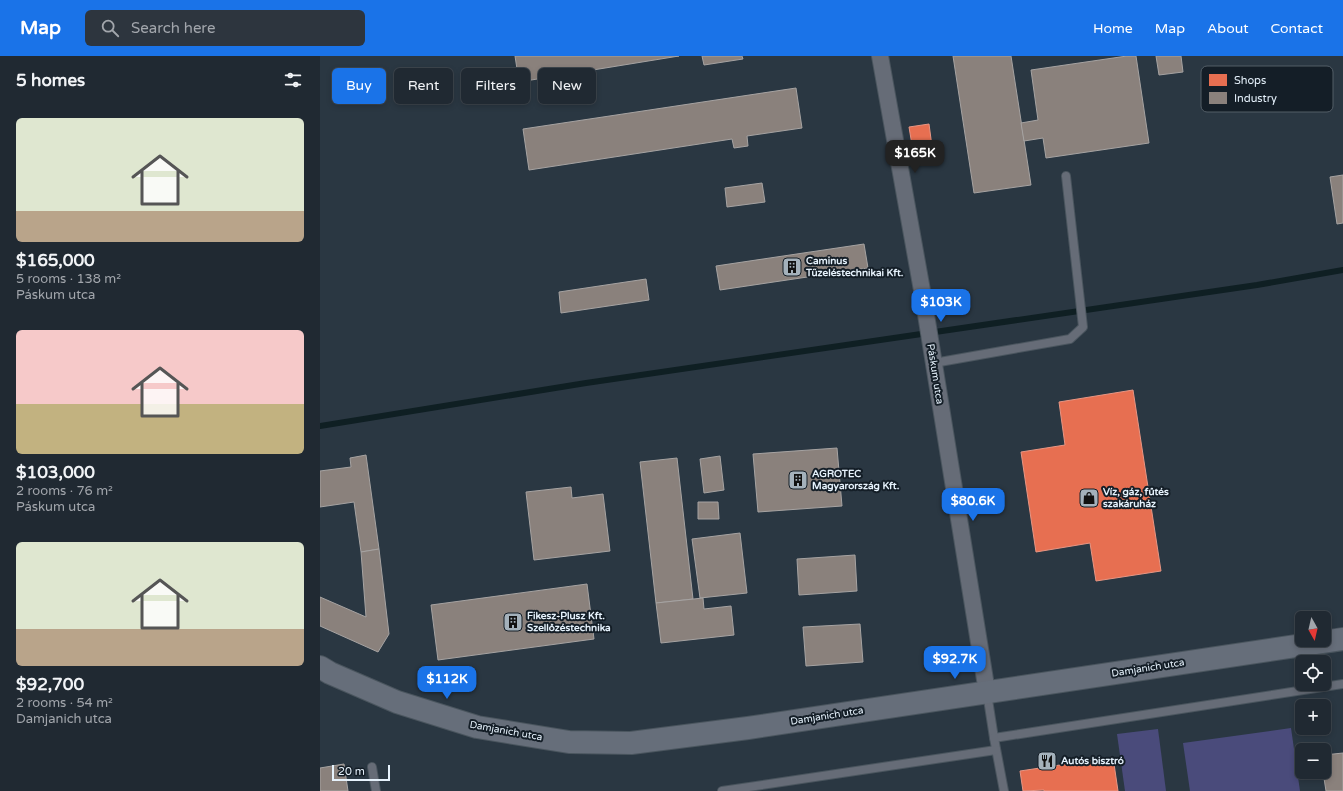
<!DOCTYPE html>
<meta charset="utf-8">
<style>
:root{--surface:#202932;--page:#2d353e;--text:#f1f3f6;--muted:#a2a6ac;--line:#3d454d;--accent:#1a73e8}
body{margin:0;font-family:"Varela Round",sans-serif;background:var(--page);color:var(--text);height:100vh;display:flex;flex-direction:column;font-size:15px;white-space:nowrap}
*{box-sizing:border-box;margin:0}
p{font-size:13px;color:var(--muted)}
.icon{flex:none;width:22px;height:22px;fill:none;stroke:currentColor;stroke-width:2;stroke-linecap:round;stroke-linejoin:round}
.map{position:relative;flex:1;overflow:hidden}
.panel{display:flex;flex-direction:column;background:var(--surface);width:320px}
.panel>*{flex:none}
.guide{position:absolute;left:12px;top:12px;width:380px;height:36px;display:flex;gap:8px}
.needle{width:26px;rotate:172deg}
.tools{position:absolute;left:975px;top:555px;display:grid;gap:8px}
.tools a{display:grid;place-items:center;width:36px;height:36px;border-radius:6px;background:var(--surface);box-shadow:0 2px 6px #0003,0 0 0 1px var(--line);font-size:20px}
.scale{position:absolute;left:12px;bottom:10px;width:58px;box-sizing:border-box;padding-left:4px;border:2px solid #e6f2fc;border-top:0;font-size:11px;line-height:14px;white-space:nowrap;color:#e6f2fc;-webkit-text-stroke:3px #141e27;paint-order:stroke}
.price{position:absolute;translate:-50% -34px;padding:0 9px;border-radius:8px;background:var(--accent);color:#fff;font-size:13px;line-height:26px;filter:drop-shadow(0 1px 2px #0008)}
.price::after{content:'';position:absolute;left:50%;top:24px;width:12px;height:9px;margin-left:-6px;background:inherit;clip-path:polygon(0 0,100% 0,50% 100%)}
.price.active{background:#222;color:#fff}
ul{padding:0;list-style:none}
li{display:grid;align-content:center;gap:8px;height:212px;padding:0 16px}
li span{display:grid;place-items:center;height:124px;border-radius:6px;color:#555}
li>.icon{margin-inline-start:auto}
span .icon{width:72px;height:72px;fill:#fffc;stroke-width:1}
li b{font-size:17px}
h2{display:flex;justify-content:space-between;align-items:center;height:48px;padding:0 16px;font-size:17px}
.pill{padding:0 14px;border-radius:6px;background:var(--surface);box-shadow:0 2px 6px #0003,0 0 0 1px var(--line);font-size:14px;line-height:36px}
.pill.active{background:var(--accent);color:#fff}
header{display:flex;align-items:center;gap:24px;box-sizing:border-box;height:56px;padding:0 20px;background:var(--accent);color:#fff}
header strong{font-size:19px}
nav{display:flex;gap:22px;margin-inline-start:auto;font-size:14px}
.search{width:280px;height:36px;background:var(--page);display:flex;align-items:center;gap:10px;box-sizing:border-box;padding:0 14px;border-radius:6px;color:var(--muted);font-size:15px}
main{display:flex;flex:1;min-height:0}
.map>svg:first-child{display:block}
</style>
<header>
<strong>Map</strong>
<div class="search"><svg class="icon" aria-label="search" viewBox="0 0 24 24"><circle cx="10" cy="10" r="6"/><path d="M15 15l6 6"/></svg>Search here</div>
<nav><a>Home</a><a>Map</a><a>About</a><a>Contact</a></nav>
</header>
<main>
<section class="panel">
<h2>5 homes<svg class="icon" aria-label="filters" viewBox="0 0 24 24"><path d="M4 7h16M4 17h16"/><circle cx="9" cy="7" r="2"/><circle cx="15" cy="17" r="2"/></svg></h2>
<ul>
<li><span style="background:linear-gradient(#dfe7d0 75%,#b9a48a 0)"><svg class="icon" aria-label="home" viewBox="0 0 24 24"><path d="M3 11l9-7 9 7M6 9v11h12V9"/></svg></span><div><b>$165,000</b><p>5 rooms · 138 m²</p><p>Páskum utca</p></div></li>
<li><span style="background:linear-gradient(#f6c9c9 60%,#c2b280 0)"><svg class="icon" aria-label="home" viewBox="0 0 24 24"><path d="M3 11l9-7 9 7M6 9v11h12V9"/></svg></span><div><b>$103,000</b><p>2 rooms · 76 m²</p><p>Páskum utca</p></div></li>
<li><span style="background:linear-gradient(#dfe7d0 70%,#b9a48a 0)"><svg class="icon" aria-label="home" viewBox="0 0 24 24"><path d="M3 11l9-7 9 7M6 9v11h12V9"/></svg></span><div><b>$92,700</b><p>2 rooms · 54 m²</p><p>Damjanich utca</p></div></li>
</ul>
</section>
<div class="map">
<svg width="1023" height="735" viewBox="0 0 1023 735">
<rect width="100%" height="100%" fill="#2a3742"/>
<g fill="#4a4b7b">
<path d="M 971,672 L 980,735 L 870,735 L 863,687 Z"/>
<path d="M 838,673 L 846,735 L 805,735 L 797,678 Z"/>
</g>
<g fill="#e76f51" stroke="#e79684">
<path d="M 609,68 L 613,98 L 594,101 L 589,71 Z"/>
<path d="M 813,334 L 841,515 L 776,525 L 770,487 L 716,496 L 701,396 L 745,389 L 739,346 Z"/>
<path d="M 793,701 L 798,735 L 724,735 L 724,734 L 703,735 L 700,715 Z"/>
</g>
<g fill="#8a817c" stroke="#a6a3a2">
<path d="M 195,0 L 359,0 L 199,26 Z"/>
<path d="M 382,0 L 422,0 L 423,3 L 384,9 Z"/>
<path d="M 633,0 L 691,0 L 711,129 L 654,137 Z"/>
<path d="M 807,0 L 816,0 L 829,87 L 726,102 L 723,82 L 704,85 L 701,67 L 718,64 L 711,14 Z"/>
<path d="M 836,0 L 861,0 L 863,16 L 839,19 Z"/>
<path d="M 476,32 L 482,72 L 427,80 L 428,90 L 414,92 L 412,83 L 209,114 L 203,73 Z"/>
<path d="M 1023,119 L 1023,167 L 1017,168 L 1010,121 Z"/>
<path d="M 442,127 L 445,146 L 407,151 L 405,132 Z"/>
<path d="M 544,188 L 548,212 L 400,234 L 396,210 Z"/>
<path d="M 326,223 L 329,244 L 241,257 L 239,236 Z"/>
<path d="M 517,392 L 522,450 L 438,456 L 433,398 Z"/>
<path d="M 46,399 L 59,493 L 41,496 L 34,446 L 0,451 L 0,415 L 31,411 L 30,402 Z"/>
<path d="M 400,400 L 404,434 L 384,437 L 380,403 Z"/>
<path d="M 357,402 L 373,543 L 336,547 L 320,406 Z"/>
<path d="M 251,431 L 252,442 L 283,438 L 290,495 L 214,504 L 206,436 Z"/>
<path d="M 378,446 L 398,446 L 399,463 L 378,463 Z"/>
<path d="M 420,477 L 427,537 L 380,542 L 372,483 Z"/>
<path d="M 59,493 L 69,578 L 58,596 L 0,570 L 0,541 L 46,561 L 41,496 Z"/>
<path d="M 535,499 L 537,535 L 479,539 L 477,503 Z"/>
<path d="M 267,528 L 274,583 L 118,604 L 111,549 Z"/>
<path d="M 383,542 L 384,553 L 411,550 L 414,579 L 341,587 L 336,547 Z"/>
<path d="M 540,568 L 543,606 L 486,610 L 483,571 Z"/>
<path d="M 1023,697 L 1023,735 L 1006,735 L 1003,716 L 1004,699 Z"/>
<path d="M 24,708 L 28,735 L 0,735 L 0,712 Z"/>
</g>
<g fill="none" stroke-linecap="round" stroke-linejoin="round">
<path stroke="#0f1f23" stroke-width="6" d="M 0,370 L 266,327 L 937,229 L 1023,214"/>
<g stroke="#4a555e" stroke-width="10">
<g id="service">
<path d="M 614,307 L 750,283 L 763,271 L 746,120"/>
<path d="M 667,637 L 674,682 L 1023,628"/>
<path d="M 674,682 L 684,735"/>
<path d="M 52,711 L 56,735"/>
<path d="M 402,735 L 676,694"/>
</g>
</g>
<g stroke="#4a555e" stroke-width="18">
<path id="minor" d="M 560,0 L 603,240 L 667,636"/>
</g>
<g stroke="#4a555e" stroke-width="24">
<path id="secondary" d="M 0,611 L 10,617 L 77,646 L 157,671 L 249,686 L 311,687 L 428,672 L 1023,583"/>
</g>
<use href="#service" stroke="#666c77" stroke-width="8"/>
<use href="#minor" stroke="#666c77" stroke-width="16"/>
<use href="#secondary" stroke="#666e7a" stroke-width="22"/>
</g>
<defs>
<g id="building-square" transform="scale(1)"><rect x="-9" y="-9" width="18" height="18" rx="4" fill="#a4b1bb" stroke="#141e27"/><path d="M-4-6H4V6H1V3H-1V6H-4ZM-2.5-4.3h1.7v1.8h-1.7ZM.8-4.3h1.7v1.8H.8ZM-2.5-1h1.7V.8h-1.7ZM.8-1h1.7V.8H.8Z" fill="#111"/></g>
<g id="shop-square" transform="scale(1)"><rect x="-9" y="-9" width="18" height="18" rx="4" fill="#a4b1bb" stroke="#141e27"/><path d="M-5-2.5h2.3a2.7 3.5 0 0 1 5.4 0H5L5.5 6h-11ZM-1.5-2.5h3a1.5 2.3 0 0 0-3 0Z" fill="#111"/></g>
<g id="restaurant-square" transform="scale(1)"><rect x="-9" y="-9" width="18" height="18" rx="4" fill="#a4b1bb" stroke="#141e27"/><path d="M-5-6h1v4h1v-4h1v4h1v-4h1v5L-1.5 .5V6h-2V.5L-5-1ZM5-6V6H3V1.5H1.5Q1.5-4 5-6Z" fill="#111"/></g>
</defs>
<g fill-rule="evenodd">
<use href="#building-square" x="472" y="211"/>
<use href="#building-square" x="478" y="424"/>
<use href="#shop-square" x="769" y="442"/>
<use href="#building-square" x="193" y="566"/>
<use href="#restaurant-square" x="727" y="705"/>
</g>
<g text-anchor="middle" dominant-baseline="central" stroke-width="4" stroke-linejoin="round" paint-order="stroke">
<g font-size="10" font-weight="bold" fill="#e6f2fc" stroke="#141e27" text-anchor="start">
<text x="486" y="205">Caminus<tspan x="486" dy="12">Tüzeléstechnikai Kft.</tspan></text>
<text x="492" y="418">AGROTEC<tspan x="492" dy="12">Magyarország Kft.</tspan></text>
<text x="783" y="436">Víz, gáz, fűtés<tspan x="783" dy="12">szakáruház</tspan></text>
<text x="207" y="560">Fikesz-Plusz Kft.<tspan x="207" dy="12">Szellőzéstechnika</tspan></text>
<text x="741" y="705">Autós bisztró</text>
</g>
<g font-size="10" fill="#e6f2fc" stroke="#141e27">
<text transform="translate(615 318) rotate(81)">Páskum utca</text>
<text transform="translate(828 612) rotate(-9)">Damjanich utca</text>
<text transform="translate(507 660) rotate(-9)">Damjanich utca</text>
<text transform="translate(186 675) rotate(10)">Damjanich utca</text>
</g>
</g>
<rect x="881" y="10" width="132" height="46" rx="6" fill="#141e27" stroke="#535e67" stroke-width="1"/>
<rect x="889" y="18" width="18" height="12" fill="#e76f51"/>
<rect x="889" y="36" width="18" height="12" fill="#8a817c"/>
<g font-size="11" fill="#e6f2fc">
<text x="914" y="28">Shops</text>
<text x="914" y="46">Industry</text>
</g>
</svg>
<div class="tools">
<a><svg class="needle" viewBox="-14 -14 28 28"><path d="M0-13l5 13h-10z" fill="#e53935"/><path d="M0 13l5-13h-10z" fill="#a2a6ac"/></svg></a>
<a><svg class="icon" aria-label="locate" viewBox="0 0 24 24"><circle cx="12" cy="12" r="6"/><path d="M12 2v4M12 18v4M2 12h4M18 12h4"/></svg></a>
<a>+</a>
<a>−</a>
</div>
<div class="scale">20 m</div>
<b class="price active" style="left:595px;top:118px">$165K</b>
<b class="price" style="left:621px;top:267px">$103K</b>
<b class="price" style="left:653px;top:466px">$80.6K</b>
<b class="price" style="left:635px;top:624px">$92.7K</b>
<b class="price" style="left:127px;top:644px">$112K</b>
<div class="guide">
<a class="pill active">Buy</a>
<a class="pill">Rent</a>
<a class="pill">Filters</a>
<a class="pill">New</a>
</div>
</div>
</main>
